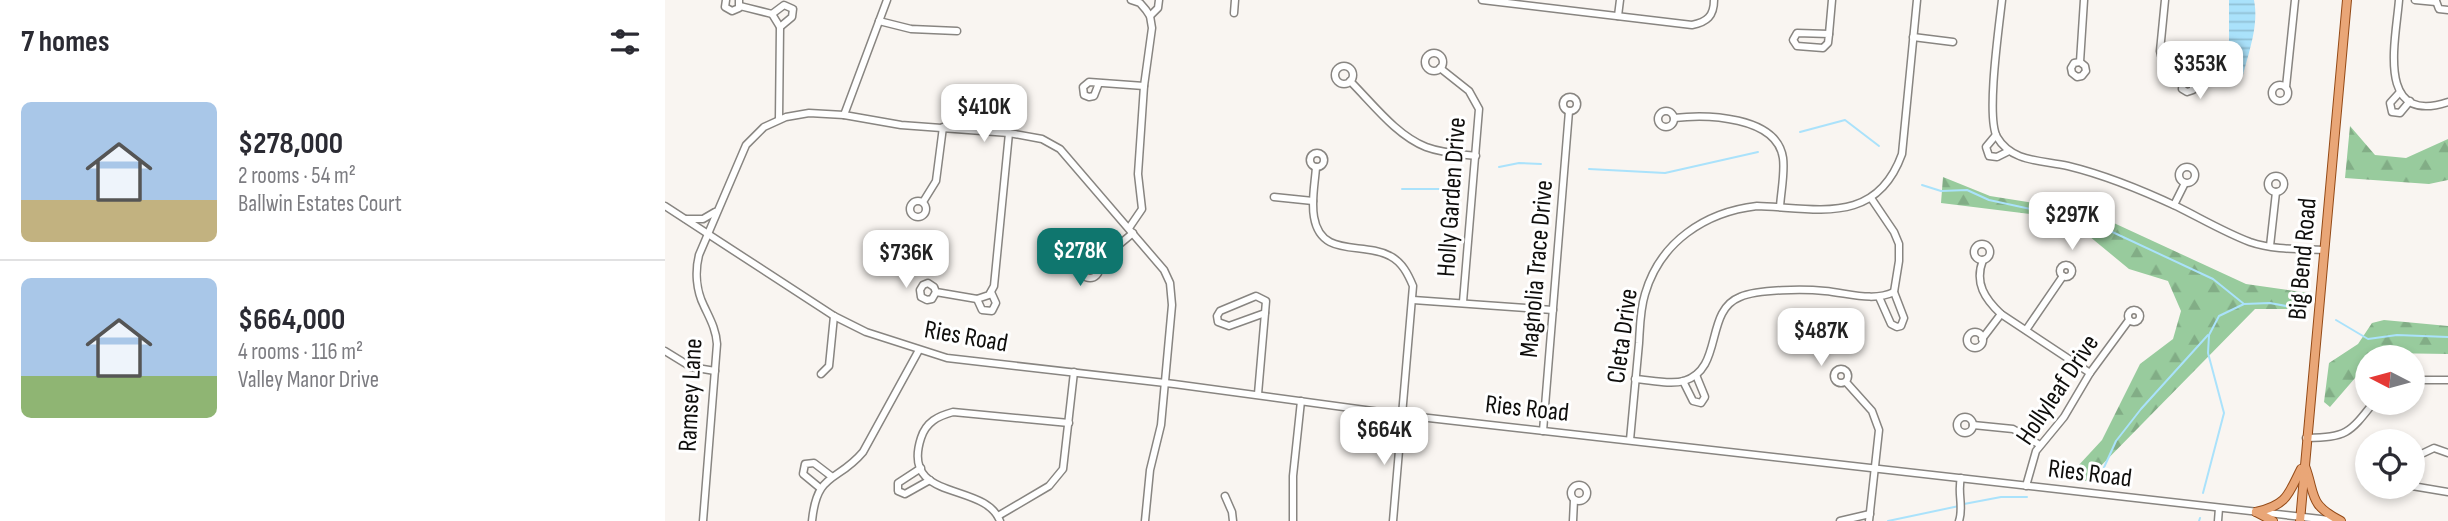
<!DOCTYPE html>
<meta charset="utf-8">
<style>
:root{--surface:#fff;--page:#f7f7f7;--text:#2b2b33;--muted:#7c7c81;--line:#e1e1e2;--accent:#0f766e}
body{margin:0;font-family:"Sofia Sans Condensed",sans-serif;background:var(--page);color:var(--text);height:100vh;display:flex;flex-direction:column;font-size:26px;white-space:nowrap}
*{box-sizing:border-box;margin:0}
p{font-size:23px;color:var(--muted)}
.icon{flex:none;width:38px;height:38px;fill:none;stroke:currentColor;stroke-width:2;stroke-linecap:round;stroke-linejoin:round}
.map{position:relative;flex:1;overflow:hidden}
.side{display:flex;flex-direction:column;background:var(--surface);width:665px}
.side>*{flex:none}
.needle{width:46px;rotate:276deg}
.buttons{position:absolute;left:1690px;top:345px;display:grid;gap:14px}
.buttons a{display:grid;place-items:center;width:70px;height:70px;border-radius:50%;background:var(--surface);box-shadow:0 4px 10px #0003;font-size:35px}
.price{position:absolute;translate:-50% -60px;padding:0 16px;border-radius:14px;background:#fff;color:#222;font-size:23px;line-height:46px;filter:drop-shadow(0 2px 4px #0008)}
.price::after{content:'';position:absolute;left:50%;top:42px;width:21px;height:16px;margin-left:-10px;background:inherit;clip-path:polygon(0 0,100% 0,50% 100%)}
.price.active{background:var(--accent);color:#fff}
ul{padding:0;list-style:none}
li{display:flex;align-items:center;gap:21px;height:175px;padding:0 21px}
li+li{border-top:2px solid var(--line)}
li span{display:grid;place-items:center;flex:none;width:196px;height:140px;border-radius:10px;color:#555}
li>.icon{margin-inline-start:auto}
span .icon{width:84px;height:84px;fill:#fffc;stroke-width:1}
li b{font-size:30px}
h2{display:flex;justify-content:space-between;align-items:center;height:84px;padding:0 21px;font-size:30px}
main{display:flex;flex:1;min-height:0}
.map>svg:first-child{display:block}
</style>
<main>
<section class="side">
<h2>7 homes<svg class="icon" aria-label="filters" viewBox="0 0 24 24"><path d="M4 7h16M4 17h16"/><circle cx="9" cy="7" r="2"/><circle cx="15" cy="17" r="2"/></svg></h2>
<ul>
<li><span style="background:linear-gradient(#a9c7e8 70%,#c2b280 0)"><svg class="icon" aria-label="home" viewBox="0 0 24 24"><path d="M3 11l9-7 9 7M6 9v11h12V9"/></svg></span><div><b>$278,000</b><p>2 rooms · 54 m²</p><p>Ballwin Estates Court</p></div></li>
<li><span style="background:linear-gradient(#a9c7e8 70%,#8fb573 0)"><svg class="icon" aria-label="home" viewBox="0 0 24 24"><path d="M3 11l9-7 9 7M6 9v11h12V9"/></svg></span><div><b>$664,000</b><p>4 rooms · 116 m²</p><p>Valley Manor Drive</p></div></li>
</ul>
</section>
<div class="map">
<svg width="1783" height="521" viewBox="0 0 1783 521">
<defs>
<pattern id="forest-firs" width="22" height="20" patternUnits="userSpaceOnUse" patternTransform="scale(1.75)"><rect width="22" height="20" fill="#98cb9d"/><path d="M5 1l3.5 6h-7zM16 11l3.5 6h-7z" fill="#82ad86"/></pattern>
<pattern id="water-rules" width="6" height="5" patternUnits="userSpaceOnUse" patternTransform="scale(1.75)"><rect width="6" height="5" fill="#aae2fb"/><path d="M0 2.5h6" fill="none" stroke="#91c1d6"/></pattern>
</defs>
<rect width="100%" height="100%" fill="#f9f5f1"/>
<g fill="url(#forest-firs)">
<path d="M 1685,126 L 1710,155 L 1741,158 L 1783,139 L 1783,180 L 1764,184 L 1680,178 Z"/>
<path d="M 1278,177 L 1325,196 L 1425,212 L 1581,284 L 1643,293 L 1640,311 L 1627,309 L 1590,309 L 1421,481 L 1400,480 L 1437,440 L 1475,364 L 1508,339 L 1516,311 L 1503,281 L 1464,269 L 1424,236 L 1365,214 L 1276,203 Z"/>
<path d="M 1719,320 L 1783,326 L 1783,354 L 1718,353 L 1712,357 L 1703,357 L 1703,363 L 1665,407 L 1659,402 L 1664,363 L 1693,344 L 1707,323 Z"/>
</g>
<path fill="url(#water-rules)" d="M 1564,0 L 1589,0 C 1594,25 1584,51 1578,75 L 1574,78 L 1566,76 L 1564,72 Z"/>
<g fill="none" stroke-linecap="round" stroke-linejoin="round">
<g stroke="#aae2fb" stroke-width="2">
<path d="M 1135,132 L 1180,120 L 1214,146"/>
<path d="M 834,167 L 854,163 L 876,164"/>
<path d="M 924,169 L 1000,173 L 1093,152"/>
<path d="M 1257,185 L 1276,191 L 1302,190 L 1324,200 L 1426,222 L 1548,279 L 1579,304"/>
<path d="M 737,189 L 783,189"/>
<path d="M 1671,320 L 1703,339 L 1732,335 L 1783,337"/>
<path d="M 1436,474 L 1451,441 L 1476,409 L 1543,335"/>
<path d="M 1538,493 L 1559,413 L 1543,353 L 1544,335 L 1554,316 L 1579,304 L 1605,303 L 1637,309"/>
<path d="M 1299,504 L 1336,497 L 1362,497"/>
<path d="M 1223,521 L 1294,506"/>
<path d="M 1534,521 L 1535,518"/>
</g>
<g stroke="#888581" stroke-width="9">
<g id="minor">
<path d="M 61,0 L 60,7 L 67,11 L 74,8 L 74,0"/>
<path d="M 817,0 L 1027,25 C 1042,22 1049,16 1049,0"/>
<path d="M 1337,0 C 1334,27 1321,117 1332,137 C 1347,163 1378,160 1403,166 C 1440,175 1479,191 1513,207 C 1537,219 1561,233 1585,242 C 1608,250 1635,249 1659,250"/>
<path d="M 1500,0 L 1495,51 C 1499,73 1510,75 1528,82 L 1528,90 L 1522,92 L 1517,89 L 1518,80"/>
<path d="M 1734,0 C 1731,39 1710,126 1783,102"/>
<path d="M 1750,0 L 1771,2"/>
<path d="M 1771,1 L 1774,9 L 1783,10"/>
<path d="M 75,6 L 107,14 L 115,27 L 114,119"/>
<path d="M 569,13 L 570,0"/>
<path d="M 107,14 L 119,5 L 128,9 L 127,17 L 115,27"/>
<path d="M 485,16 L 493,8 L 494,0"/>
<path d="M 953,16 L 955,0"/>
<path d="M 214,21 L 246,29 L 292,31"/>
<path d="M 1132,33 L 1164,34 L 1163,43 L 1158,48 L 1132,46 L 1128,40 Z"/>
<path d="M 1164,34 L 1167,0"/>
<path d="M 1248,37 L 1288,42"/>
<circle cx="769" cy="62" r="9"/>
<path d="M 1415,62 L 1409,63 L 1406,68 L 1407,73 L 1412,77 L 1417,76 L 1421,71 L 1420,66 L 1415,62 L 1419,0"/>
<circle cx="679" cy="75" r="9"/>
<path d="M 775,68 L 804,91 L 814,109 L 798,302"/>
<path d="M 685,81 C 708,104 731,135 761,147 C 777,153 795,154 811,156"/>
<path d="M 434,83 L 429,96 L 424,97 L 419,95 L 418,87 L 424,82 L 479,86"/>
<circle cx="1615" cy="93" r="8"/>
<path d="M 1621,87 L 1630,0"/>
<path d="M 1735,92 L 1725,103 L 1727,112 L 1735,113 L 1745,101"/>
<circle cx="905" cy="104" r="7"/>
<circle cx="1001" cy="119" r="8"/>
<path d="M 179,115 L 222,0"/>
<path d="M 1009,118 C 1041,114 1112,116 1118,158 C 1120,173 1116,191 1115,207"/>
<path d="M 1331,135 L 1321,147 L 1324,156 L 1332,157 L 1344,151"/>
<circle cx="652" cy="160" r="7"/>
<path d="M 651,167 C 650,183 646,201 649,217 C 656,259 698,241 725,256 C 737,262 743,274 748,286 L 728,521"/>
<circle cx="1522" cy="175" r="8"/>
<circle cx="1611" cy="184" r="8"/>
<path d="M 609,197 L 648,201"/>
<path d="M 1206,198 L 1229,232 L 1234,244 L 1234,261 L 1229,292 L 1239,318 L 1236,326 L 1232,327 L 1226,324 L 1214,297"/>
<circle cx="253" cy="209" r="8"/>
<path d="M 258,202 L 271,181 L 278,127"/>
<path d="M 1509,205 L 1520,183"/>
<path d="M 0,206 L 169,316 L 201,332 L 282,358 L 509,384 L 737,415 L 1673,521"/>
<path d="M 21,219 L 38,219 L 50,212"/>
<path d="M 464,228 L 477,209 L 473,174 L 479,86 L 487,28 L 485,16 L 481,10 L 475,3 L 466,0"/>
<circle cx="1317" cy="252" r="8"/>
<path d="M 1605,246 L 1611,192"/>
<path d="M 1318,260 C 1309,283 1320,299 1336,314 L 1425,373"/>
<circle cx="425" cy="269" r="9"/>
<path d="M 432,263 L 468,233"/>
<circle cx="1401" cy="271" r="6"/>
<path d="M 271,292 L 267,299 L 262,300 L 256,297 L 255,290 L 258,285 L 263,283 L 269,287 L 271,292 L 312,299 L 324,295 L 329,286 L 344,133"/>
<path d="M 591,296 L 601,301 L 600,313 L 564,326 L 553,322 L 552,316 L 555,311 Z"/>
<path d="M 312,299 L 317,310 L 327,311 L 331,303 L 326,292"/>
<path d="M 748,300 L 888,310"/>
<circle cx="1469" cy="316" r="6"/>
<path d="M 1361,330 L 1398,276"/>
<circle cx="1310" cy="340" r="8"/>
<path d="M 1317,339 L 1336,314"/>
<path d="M 0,351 L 26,367 L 50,371"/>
<circle cx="1176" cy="376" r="7"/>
<path d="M 156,374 L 164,366 L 169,316"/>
<path d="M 970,379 C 985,380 1005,385 1019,381 C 1059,369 1039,311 1075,297 C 1094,289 1140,289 1160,291 C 1183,293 1208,302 1229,292"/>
<path d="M 1748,380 L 1783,380"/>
<path d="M 1018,381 L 1028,401 L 1036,403 L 1040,397 L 1031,375"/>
<path d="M 1181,382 L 1207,411 L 1214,430 L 1204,521"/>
<path d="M 593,394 L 600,313"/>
<circle cx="1300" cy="425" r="8"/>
<path d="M 1308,425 L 1348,429 L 1375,445"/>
<path d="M 878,431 L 904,111"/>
<path d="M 1641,438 C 1682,437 1684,434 1709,402"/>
<path d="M 965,440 C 968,407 971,375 974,343 C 975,327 975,310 980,294 C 995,242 1040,212 1092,206 C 1152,208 1211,226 1237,154 L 1252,0"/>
<path d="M 1748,458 L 1769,448 L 1783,453"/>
<path d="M 256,468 L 233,483 L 233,491 L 240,494 L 265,480"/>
<circle cx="914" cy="493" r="8"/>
<path d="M 1361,486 L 1371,451 L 1399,417 L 1425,373 L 1464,320"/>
<path d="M 1747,486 L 1783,492"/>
<path d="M 155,488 L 138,474 L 140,464 L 149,463 L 166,476"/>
<path d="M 560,496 L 567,512 L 568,521"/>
<path d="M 333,516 L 384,486 L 398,469 L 409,372"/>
<path d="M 38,521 L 52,344 C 51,329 45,319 39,306 C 31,290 30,271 34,255 L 81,145 L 99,127 L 121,117 L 144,113 L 179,115 L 236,125 L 344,133 L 377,139 L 395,149 L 499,270 L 505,283 L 507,305 L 496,425 L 485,470 L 480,521"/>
<path d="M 147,521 C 152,471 172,483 198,452 L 254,350"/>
<path d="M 335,521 C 320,481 235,503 256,438 C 261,422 273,416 288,412 L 404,423"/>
<path d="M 628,521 L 628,476 L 636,401"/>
<path d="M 908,521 L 909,500"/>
<path d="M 1175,521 L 1205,514"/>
<path d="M 1294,521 C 1299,507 1292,492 1296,478"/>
<path d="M 1553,521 L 1554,508"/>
</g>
</g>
<g stroke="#944a17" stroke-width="10">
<g id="major">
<path d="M 1640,466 C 1651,496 1643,504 1676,521"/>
<path d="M 1591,512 C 1622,505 1623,495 1636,469"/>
<path d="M 1591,512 L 1608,521"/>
<path d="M 1635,521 L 1682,0"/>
</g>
</g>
<use href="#minor" stroke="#fff" stroke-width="6"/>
<use href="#major" stroke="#e9a677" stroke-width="8"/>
</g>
<g text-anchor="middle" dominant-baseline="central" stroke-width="6" stroke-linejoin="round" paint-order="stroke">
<g font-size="26" fill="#0f0e0c" stroke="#fff">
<text transform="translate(787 197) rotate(-86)">Holly Garden Drive</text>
<text transform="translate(1638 259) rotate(-85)">Big Bend Road</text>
<text transform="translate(872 269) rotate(-85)">Magnolia Trace Drive</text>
<text transform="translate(958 336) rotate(-82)">Cleta Drive</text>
<text transform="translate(301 337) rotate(10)">Ries Road</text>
<text transform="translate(1393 390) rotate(-56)">Hollyleaf Drive</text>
<text transform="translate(26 395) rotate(-87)">Ramsey Lane</text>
<text transform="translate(862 409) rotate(6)">Ries Road</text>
<text transform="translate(1425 474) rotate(7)">Ries Road</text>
</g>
</g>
</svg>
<div class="buttons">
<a><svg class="needle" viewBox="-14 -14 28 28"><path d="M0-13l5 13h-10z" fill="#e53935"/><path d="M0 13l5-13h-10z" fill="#7c7c81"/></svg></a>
<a><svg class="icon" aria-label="locate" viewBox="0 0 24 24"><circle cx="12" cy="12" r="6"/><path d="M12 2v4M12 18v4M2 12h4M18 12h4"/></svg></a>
</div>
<b class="price" style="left:1535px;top:101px">$353K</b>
<b class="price" style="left:319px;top:144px">$410K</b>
<b class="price" style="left:1407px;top:252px">$297K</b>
<b class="price active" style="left:415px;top:288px">$278K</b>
<b class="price" style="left:241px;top:290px">$736K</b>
<b class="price" style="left:1156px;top:368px">$487K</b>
<b class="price" style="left:719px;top:467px">$664K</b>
</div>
</main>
